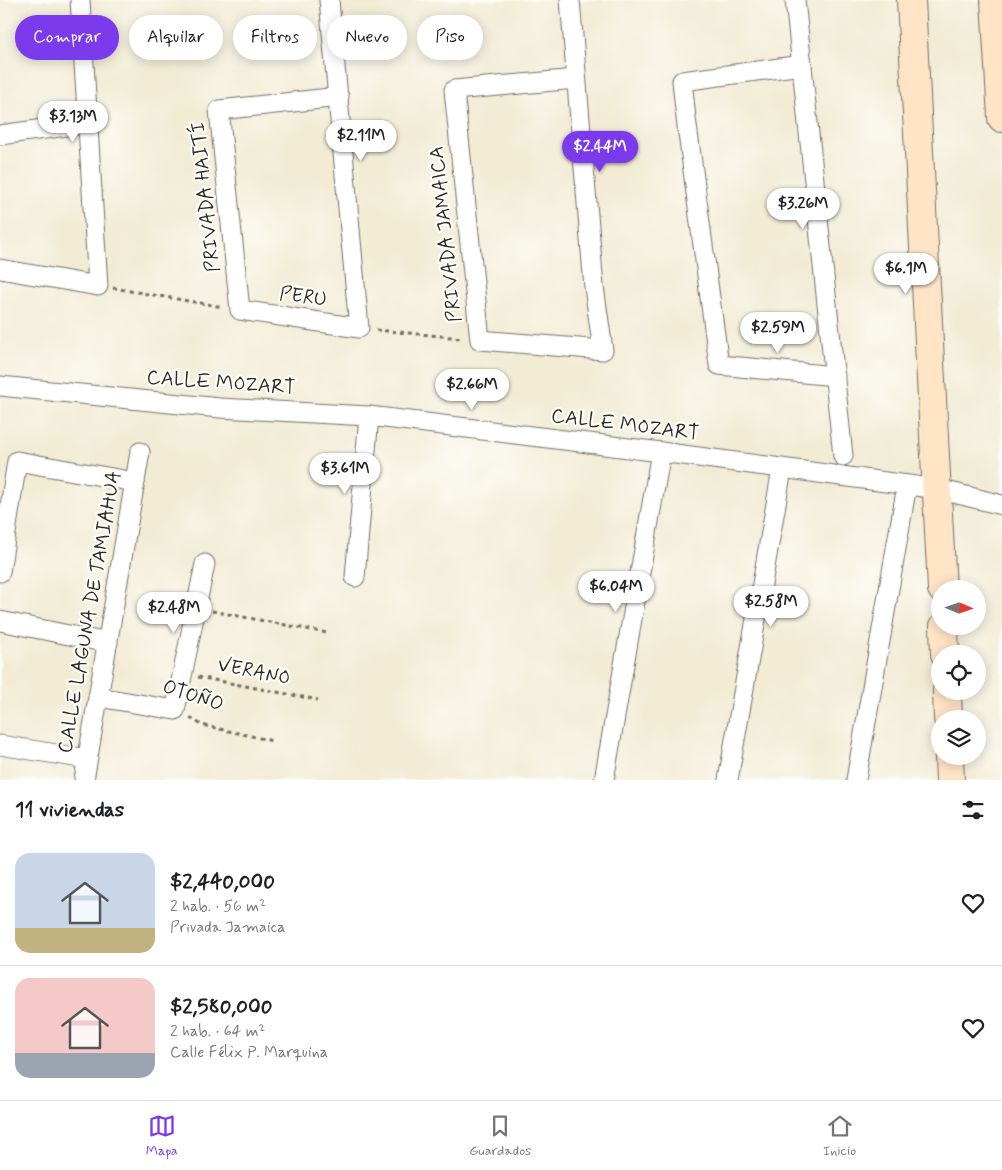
<!DOCTYPE html>
<html lang="es">
<meta charset="utf-8">
<style>
:root{--surface:#fff;--page:#f2f2f2;--text:#202124;--muted:#757577;--line:#e0e0e0;--accent:#7c3aed}
body{margin:0;font-family:Mynerve,sans-serif;background:var(--page);color:var(--text);height:100vh;display:flex;flex-direction:column;font-size:19px;white-space:nowrap}
*{box-sizing:border-box;margin:0}
p{font-size:16px;color:var(--muted)}
.icon{flex:none;width:28px;height:28px;fill:none;stroke:currentColor;stroke-width:2;stroke-linecap:round;stroke-linejoin:round}
.map{position:relative;height:780px;overflow:hidden}
.details{display:flex;flex-direction:column;background:var(--surface);flex:1}
.details>*{flex:none}
.hud{position:absolute;left:15px;top:15px;width:500px;height:45px;display:flex;gap:10px}
.needle{width:32px;rotate:92deg}
.buttons{position:absolute;left:931px;top:580px;display:grid;gap:10px}
.buttons a{display:grid;place-items:center;width:55px;height:55px;border-radius:50%;background:var(--surface);box-shadow:0 2px 12px #0003;font-size:25px}
.price{position:absolute;translate:-50% -42px;padding:0 11px;border-radius:18px;background:#fff;color:#222;font-size:16px;line-height:32px;filter:drop-shadow(0 1px 2px #0008)}
.price::after{content:'';position:absolute;left:50%;top:30px;width:15px;height:11px;margin-left:-8px;background:inherit;clip-path:polygon(0 0,100% 0,50% 100%)}
.price.current{background:var(--accent);color:#fff}
ul{padding:0;list-style:none}
li{display:flex;align-items:center;gap:15px;height:125px;padding:0 15px}
li+li{border-top:1px solid var(--line)}
li span{display:grid;place-items:center;flex:none;width:140px;height:100px;border-radius:15px;color:#555}
li>.icon{margin-inline-start:auto}
span .icon{width:60px;height:60px;fill:#fffc;stroke-width:1}
li b{font-size:21px}
h2{display:flex;justify-content:space-between;align-items:center;height:60px;padding:0 15px;font-size:21px}
.tag{padding:0 18px;border-radius:22px;background:var(--surface);box-shadow:0 2px 12px #0003;font-size:18px;line-height:45px}
.tag.current{background:var(--accent);color:#fff}
.tabs{display:flex;justify-content:space-around;align-items:center;height:70px;border-top:1px solid var(--line);background:var(--surface);font-size:14px;color:var(--muted)}
.tabs a{display:grid;justify-items:center;gap:2px}
.tabs .current{color:var(--accent)}
.map>svg:first-child{display:block}
</style>
<div class="map">
<svg width="1002" height="780" viewBox="0 0 1002 780">
<rect width="100%" height="100%" fill="#fdfcf7"/>
<filter id="ink" filterUnits="userSpaceOnUse"><feTurbulence type="fractalNoise" baseFrequency=".02" numOctaves="2"/><feDisplacementMap in="SourceGraphic" scale="10" xChannelSelector="R" yChannelSelector="G"/><feConvolveMatrix kernelMatrix="1 2 1 2 8 2 1 2 1" color-interpolation-filters="sRGB"/></filter>
<filter id="wash" filterUnits="userSpaceOnUse"><feTurbulence type="fractalNoise" baseFrequency=".0096" numOctaves="4" result="noise"/><feDisplacementMap in="SourceGraphic" scale="20" xChannelSelector="R" yChannelSelector="G"/><feGaussianBlur stdDeviation="1.12" result="paint"/><feColorMatrix in="noise" values="0 0 0 0 0 0 0 0 0 0 0 0 0 0 0 0 0 1.4 0 .05"/><feComposite in="paint" operator="in"/></filter>
<g filter="url(#wash)">
<rect width="100%" height="100%" fill="#f2ecd5"/>
</g>
<g filter="url(#ink)">
<g fill="none" stroke-linecap="round" stroke-linejoin="round">
<g stroke="#716f66" stroke-width="21">
<g id="street">
<path d="M 329,0 L 359,328 L 240,310 L 219,110 L 339,97"/>
<path d="M 570,0 L 594,287 L 603,350 L 480,340 L 454,90 L 576,79"/>
<path d="M 795,0 L 843,456"/>
<path d="M 802,65 L 682,81 L 686,118 L 719,365 L 835,376"/>
<path d="M 0,135 L 89,123"/>
<path d="M 0,269 L 98,286 L 80,0"/>
<path d="M 0,386 L 220,408 L 369,416 L 661,452 L 938,489 L 1002,505"/>
<path d="M 0,572 L 17,461 L 135,482"/>
<path d="M 355,577 L 369,416"/>
<path d="M 0,621 L 108,643"/>
<path d="M 98,697 L 175,710 L 205,564"/>
<path d="M 0,745 L 87,759"/>
<path d="M 84,780 L 140,452"/>
<path d="M 604,780 L 661,452"/>
<path d="M 728,780 L 782,469"/>
<path d="M 856,780 L 907,485"/>
</g>
</g>
<g stroke="#716f66" stroke-width="30">
<g id="secondary">
<path d="M 911,0 L 942,589"/>
<path d="M 995,0 L 1002,118"/>
<path d="M 944,626 L 945,654"/>
<path d="M 947,691 L 948,719"/>
<path d="M 949,756 L 950,780"/>
</g>
</g>
<g stroke="#716f66" stroke-width="3" stroke-dasharray="4 4" stroke-linecap="butt">
<path d="M 113,288 L 223,307"/>
<path d="M 376,330 L 462,338"/>
<path d="M 212,611 L 327,633"/>
<path d="M 198,677 L 318,700"/>
<path d="M 190,718 L 202,725 L 273,741"/>
</g>
<use href="#street" stroke="#fff" stroke-width="19"/>
<use href="#secondary" stroke="#ffe4c6" stroke-width="28"/>
</g>
</g>
<g text-anchor="middle" dominant-baseline="central" stroke-width="4.5" stroke-linejoin="round" paint-order="stroke">
<g font-size="20" fill="#2b2b2b" stroke="#fdfcf7">
<text transform="translate(206 197) rotate(-96)">PRIVADA HAITÍ</text>
<text transform="translate(446 234) rotate(-96)">PRIVADA JAMAICA</text>
<text transform="translate(303 297) rotate(8)">PERU</text>
<text transform="translate(221 383) rotate(4)">CALLE MOZART</text>
<text transform="translate(625 425) rotate(7)">CALLE MOZART</text>
<text transform="translate(90 612) rotate(-80)">CALLE LAGUNA DE TAMIAHUA</text>
<text transform="translate(254 672) rotate(11)">VERANO</text>
<text transform="translate(193 696) rotate(18)">OTOÑO</text>
</g>
</g>
</svg>
<div class="buttons">
<a><svg class="needle" viewBox="-14 -14 28 28"><path d="M0-13l5 13h-10z" fill="#e53935"/><path d="M0 13l5-13h-10z" fill="#757577"/></svg></a>
<a><svg class="icon" aria-label="locate" viewBox="0 0 24 24"><circle cx="12" cy="12" r="6"/><path d="M12 2v4M12 18v4M2 12h4M18 12h4"/></svg></a>
<a><svg class="icon" aria-label="layers" viewBox="0 0 24 24"><path d="M12 4l9 5-9 5-9-5zM3 14l9 5 9-5"/></svg></a>
</div>
<b class="price" style="left:73px;top:143px">$3.13M</b>
<b class="price" style="left:361px;top:162px">$2.11M</b>
<b class="price current" style="left:600px;top:173px">$2.44M</b>
<b class="price" style="left:803px;top:230px">$3.26M</b>
<b class="price" style="left:906px;top:295px">$6.1M</b>
<b class="price" style="left:778px;top:354px">$2.59M</b>
<b class="price" style="left:472px;top:411px">$2.66M</b>
<b class="price" style="left:345px;top:495px">$3.61M</b>
<b class="price" style="left:616px;top:613px">$6.04M</b>
<b class="price" style="left:771px;top:628px">$2.58M</b>
<b class="price" style="left:174px;top:634px">$2.48M</b>
<div class="hud">
<a class="tag current">Comprar</a>
<a class="tag">Alquilar</a>
<a class="tag">Filtros</a>
<a class="tag">Nuevo</a>
<a class="tag">Piso</a>
</div>
</div>
<section class="details">
<h2>11 viviendas<svg class="icon" aria-label="filters" viewBox="0 0 24 24"><path d="M4 7h16M4 17h16"/><circle cx="9" cy="7" r="2"/><circle cx="15" cy="17" r="2"/></svg></h2>
<ul>
<li><span style="background:linear-gradient(#c9d6e8 75%,#c2b280 0)"><svg class="icon" aria-label="home" viewBox="0 0 24 24"><path d="M3 11l9-7 9 7M6 9v11h12V9"/></svg></span><div><b>$2,440,000</b><p>2 hab. · 56 m²</p><p>Privada Jamaica</p></div><svg class="icon" aria-label="heart" viewBox="0 0 24 24"><path d="M12 20l-8-8c-3-5 5-10 8-4 3-6 11-1 8 4z"/></svg></li>
<li><span style="background:linear-gradient(#f6c9c9 75%,#9aa5b1 0)"><svg class="icon" aria-label="home" viewBox="0 0 24 24"><path d="M3 11l9-7 9 7M6 9v11h12V9"/></svg></span><div><b>$2,580,000</b><p>2 hab. · 64 m²</p><p>Calle Félix P. Marquina</p></div><svg class="icon" aria-label="heart" viewBox="0 0 24 24"><path d="M12 20l-8-8c-3-5 5-10 8-4 3-6 11-1 8 4z"/></svg></li>
</ul>
</section>
<nav class="tabs">
<a class="current"><svg class="icon" aria-label="map" viewBox="0 0 24 24"><path d="M3 6l6-2 6 2 6-2v14l-6 2-6-2-6 2zM9 4v14M15 6v14"/></svg>Mapa</a>
<a><svg class="icon" aria-label="saved" viewBox="0 0 24 24"><path d="M7 4h10v16l-5-4-5 4z"/></svg>Guardados</a>
<a><svg class="icon" aria-label="home" viewBox="0 0 24 24"><path d="M3 11l9-7 9 7M6 9v11h12V9"/></svg>Inicio</a>
</nav>
